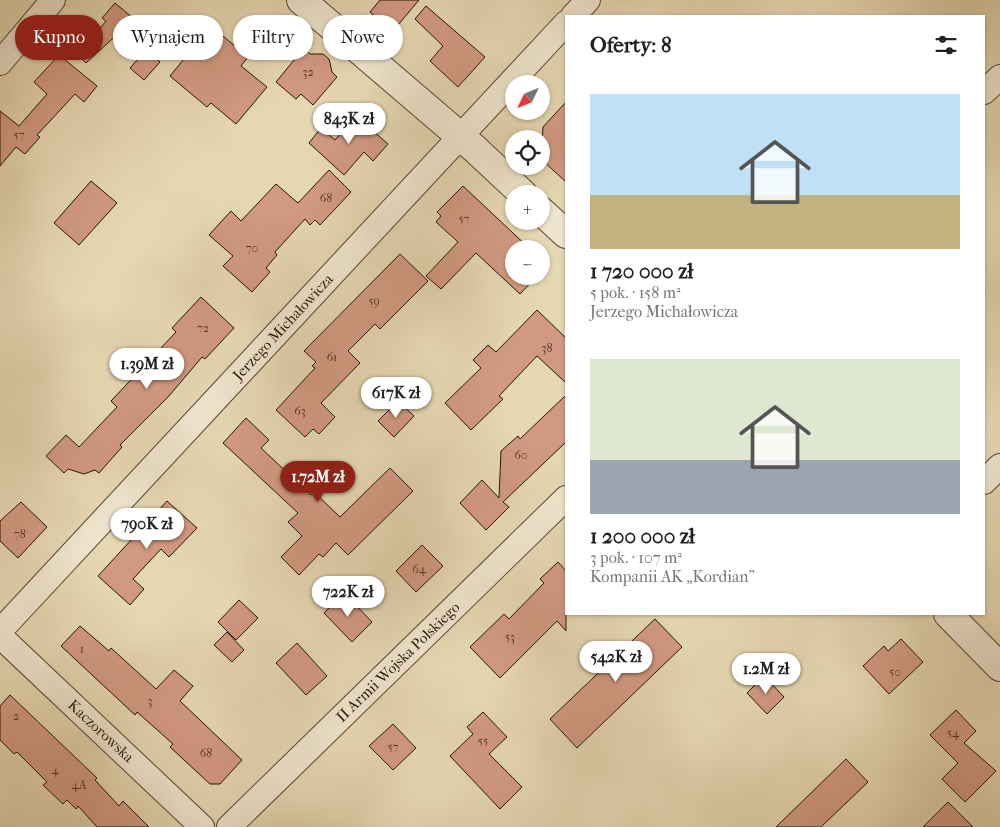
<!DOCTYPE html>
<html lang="pl">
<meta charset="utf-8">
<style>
:root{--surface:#fff;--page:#f6f6f6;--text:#202124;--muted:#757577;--accent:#8f2418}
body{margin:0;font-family:"IM FELL French Canon",serif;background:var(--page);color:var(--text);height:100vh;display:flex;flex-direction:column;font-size:19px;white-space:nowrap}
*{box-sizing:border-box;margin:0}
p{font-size:16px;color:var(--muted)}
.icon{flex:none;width:28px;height:28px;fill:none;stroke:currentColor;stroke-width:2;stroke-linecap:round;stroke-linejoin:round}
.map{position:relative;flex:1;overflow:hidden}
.panel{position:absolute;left:565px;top:15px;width:420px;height:600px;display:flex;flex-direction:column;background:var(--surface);border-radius:0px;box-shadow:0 1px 4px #0004}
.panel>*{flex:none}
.banner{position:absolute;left:15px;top:15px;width:475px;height:45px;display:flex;gap:10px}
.needle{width:32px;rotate:227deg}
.buttons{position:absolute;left:505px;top:75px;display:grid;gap:10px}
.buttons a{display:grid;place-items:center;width:45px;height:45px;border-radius:50%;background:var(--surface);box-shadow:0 1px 4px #0004;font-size:25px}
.price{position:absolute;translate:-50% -42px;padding:0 11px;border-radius:18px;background:#fff;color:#222;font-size:16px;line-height:32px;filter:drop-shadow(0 1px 2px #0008)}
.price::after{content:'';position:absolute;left:50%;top:30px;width:15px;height:11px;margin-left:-8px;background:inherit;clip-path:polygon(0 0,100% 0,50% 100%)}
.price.current{background:var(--accent);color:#fff}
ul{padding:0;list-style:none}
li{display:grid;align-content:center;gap:10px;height:265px;padding:0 25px}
li span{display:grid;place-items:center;height:155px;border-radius:0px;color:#555}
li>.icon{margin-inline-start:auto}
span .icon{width:90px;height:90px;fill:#fffc;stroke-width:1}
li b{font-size:21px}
h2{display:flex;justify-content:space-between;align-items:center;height:60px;padding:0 25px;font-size:21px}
.chip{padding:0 18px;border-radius:22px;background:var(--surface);box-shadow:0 1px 4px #0004;font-size:18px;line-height:45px}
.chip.current{background:var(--accent);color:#fff}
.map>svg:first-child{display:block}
</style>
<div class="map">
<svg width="1000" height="827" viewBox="0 0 1000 827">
<rect width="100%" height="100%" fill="#e6d7b3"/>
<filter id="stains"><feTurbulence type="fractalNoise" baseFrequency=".004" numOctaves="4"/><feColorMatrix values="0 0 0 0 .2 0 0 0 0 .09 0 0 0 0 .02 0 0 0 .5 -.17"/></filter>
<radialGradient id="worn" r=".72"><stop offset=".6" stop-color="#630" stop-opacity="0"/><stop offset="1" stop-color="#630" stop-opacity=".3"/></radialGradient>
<g fill="#d29982" stroke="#241308">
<path d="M 380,0 L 419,0 L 393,31 L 370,12 Z"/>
<path d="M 115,3 L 134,19 L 86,63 L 78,55 L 106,21 L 102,18 Z"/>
<path d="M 426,6 L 485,57 L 458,87 L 430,61 L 443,46 L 415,19 Z"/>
<path d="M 211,26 L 248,57 L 241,66 L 267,87 L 236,124 L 211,103 L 207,107 L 170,76 Z"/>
<path d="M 304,48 L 310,54 L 323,54 L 329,59 L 332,72 L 337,77 L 313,105 L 301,94 L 296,99 L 276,82 Z"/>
<path d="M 146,50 L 160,62 L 144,80 L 130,68 Z"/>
<path d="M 59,55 L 97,86 L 84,102 L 75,94 L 37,135 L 40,137 L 25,154 L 16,147 L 0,166 L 0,111 L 19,126 L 47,94 L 34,82 Z"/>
<path d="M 566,102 L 566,182 L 541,159 L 543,127 Z"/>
<path d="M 356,116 L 388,144 L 373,161 L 364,152 L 344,175 L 309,143 L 321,128 L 335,140 Z"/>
<path d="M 329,170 L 351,192 L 320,225 L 315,220 L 310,225 L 305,219 L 275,252 L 277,255 L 266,268 L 270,272 L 252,292 L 223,266 L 233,256 L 209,235 L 231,211 L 241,221 L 276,184 L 298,203 Z"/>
<path d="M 91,181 L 117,203 L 79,245 L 54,223 Z"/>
<path d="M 463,186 L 530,249 L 514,249 L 514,276 L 537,276 L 520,294 L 476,253 L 441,289 L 426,276 L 458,242 L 436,222 L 441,216 L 437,212 Z"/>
<path d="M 400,254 L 428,281 L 380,329 L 375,324 L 348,351 L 360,363 L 321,403 L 335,417 L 319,434 L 313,429 L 305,437 L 276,410 L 315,368 L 312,366 L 316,362 L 304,351 Z"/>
<path d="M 201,297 L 234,328 L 205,359 L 202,357 L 169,396 L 120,445 L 122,447 L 99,473 L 95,470 L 84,474 L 68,469 L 64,473 L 46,456 L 66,435 L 79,447 L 117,407 L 111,401 L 176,332 L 172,328 Z"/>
<path d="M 537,310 L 566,338 L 566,383 L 537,356 L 499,396 L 503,399 L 471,430 L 445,403 L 481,368 L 473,360 L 488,345 L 496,352 Z"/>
<path d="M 566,395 L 566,442 L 503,502 L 509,507 L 486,530 L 460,503 L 482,480 L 499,498 L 501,451 L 518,436 L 520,439 Z"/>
<path d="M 398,401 L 414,416 L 394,437 L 378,421 Z"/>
<path d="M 246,418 L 269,440 L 261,448 L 311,495 L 314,492 L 340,517 L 390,468 L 413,491 L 348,555 L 336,543 L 323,557 L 319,554 L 299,575 L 281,557 L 302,536 L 288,522 L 298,513 L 223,443 Z"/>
<path d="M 167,501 L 197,528 L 169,557 L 161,549 L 133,579 L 144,589 L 130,605 L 98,576 Z"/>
<path d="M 21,502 L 47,527 L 18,558 L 0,541 L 0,521 Z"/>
<path d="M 422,545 L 443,566 L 416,592 L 396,571 Z"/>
<path d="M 558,562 L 566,571 L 566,631 L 557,621 L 500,678 L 470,647 L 504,614 L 509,619 L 544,583 L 540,579 Z"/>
<path d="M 344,593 L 372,622 L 352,642 L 324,613 Z"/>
<path d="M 239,600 L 258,618 L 236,640 L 218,622 Z"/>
<path d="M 655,619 L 682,647 L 577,748 L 550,719 Z"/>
<path d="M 80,626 L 109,651 L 111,648 L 156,689 L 174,670 L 193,686 L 180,701 L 242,760 L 220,784 L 210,784 L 170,747 L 173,744 L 137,712 L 135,715 L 61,646 Z"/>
<path d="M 227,632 L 244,650 L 232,662 L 214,645 Z"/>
<path d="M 901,639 L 923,662 L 889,694 L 863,666 L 884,646 L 888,651 Z"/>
<path d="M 297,643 L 327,676 L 306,695 L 276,663 Z"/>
<path d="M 764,676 L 784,697 L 767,714 L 747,693 Z"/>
<path d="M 10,695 L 97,778 L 95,780 L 119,806 L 123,801 L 149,827 L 97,827 L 78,806 L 76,809 L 67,800 L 63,804 L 43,785 L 47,782 L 17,752 L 14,754 L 0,740 L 0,706 Z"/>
<path d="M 956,710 L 976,731 L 964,743 L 996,771 L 965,802 L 942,779 L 958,763 L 930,735 Z"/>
<path d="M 483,712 L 507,737 L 489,754 L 522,787 L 500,809 L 450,756 L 473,734 L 467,727 Z"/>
<path d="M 393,724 L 416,748 L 393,770 L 369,746 Z"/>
<path d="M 846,759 L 868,782 L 821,827 L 776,827 Z"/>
<path d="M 948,802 L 973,827 L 923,827 Z"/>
</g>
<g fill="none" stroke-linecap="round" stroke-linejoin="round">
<g stroke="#544433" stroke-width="26">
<g id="minor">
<path d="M 573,16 L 588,0"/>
<path d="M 0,63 L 53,0"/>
<path d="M 984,92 L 1000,77"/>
<path d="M 984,482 L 1000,466"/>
<path d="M 0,631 L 566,23"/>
<path d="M 0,636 L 202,827"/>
<path d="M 229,827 L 566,498"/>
</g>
</g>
<g stroke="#544433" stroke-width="30">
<g id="tertiary">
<path d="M 301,0 L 475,149 L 523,194"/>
<path d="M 541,211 L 566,234"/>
<path d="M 948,614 L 1000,667"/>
</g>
</g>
<use href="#minor" stroke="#efe5ce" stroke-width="24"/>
<use href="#tertiary" stroke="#efe5ce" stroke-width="28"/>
</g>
<g text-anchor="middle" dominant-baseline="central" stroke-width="4.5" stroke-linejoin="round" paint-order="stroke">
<g font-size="12" fill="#503426">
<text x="308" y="72">32</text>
<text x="19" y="135">57</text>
<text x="326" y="198">68</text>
<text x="464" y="219">57</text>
<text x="252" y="248">70</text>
<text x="374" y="301">59</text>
<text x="203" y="328">72</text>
<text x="547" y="348">38</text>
<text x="332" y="357">61</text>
<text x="300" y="411">63</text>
<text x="521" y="455">60</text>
<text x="20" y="534">78</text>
<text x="419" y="569">64</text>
<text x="510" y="637">53</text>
<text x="82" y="649">1</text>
<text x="895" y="672">50</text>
<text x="150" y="701">3</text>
<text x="16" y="716">2</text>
<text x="953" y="733">54</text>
<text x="483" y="741">55</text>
<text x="393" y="747">57</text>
<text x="206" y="753">68</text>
<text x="55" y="770">4</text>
<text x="79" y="785">4A</text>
</g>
<g font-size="15" fill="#241308" stroke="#efe5ce">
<text transform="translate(283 327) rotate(-47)">Jerzego Michałowicza</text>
<text transform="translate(398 662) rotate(-44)">II Armii Wojska Polskiego</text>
<text transform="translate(101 731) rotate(43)">Kaczorowska</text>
</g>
</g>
<rect width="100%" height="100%" filter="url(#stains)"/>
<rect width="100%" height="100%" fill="url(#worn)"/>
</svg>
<div class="buttons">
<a><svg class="needle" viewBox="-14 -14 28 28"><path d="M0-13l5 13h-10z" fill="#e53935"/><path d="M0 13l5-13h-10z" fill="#757577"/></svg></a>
<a><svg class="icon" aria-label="locate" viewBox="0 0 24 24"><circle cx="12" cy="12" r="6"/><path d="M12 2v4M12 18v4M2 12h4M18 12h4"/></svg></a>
<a>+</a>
<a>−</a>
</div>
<b class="price" style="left:349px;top:145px">843K zł</b>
<b class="price" style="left:147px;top:390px">1.39M zł</b>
<b class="price" style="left:396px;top:419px">617K zł</b>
<b class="price current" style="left:318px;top:503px">1.72M zł</b>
<b class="price" style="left:147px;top:550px">790K zł</b>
<b class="price" style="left:348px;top:618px">722K zł</b>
<b class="price" style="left:616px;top:683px">542K zł</b>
<b class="price" style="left:766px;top:695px">1.2M zł</b>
<div class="banner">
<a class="chip current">Kupno</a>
<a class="chip">Wynajem</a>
<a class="chip">Filtry</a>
<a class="chip">Nowe</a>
</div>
<section class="panel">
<h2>Oferty: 8<svg class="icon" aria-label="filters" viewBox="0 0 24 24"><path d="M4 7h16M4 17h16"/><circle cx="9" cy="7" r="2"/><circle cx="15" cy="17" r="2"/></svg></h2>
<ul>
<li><span style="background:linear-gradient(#bfe0f5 65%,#c2b280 0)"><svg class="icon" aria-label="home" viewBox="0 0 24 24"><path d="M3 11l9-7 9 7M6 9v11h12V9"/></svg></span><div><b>1 720 000 zł</b><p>5 pok. · 158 m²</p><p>Jerzego Michałowicza</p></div></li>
<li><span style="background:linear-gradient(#dfe7d0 65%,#9aa5b1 0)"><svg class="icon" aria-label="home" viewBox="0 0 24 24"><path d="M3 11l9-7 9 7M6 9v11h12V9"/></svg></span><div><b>1 200 000 zł</b><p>3 pok. · 107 m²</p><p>Kompanii AK „Kordian”</p></div></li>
</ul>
</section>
</div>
